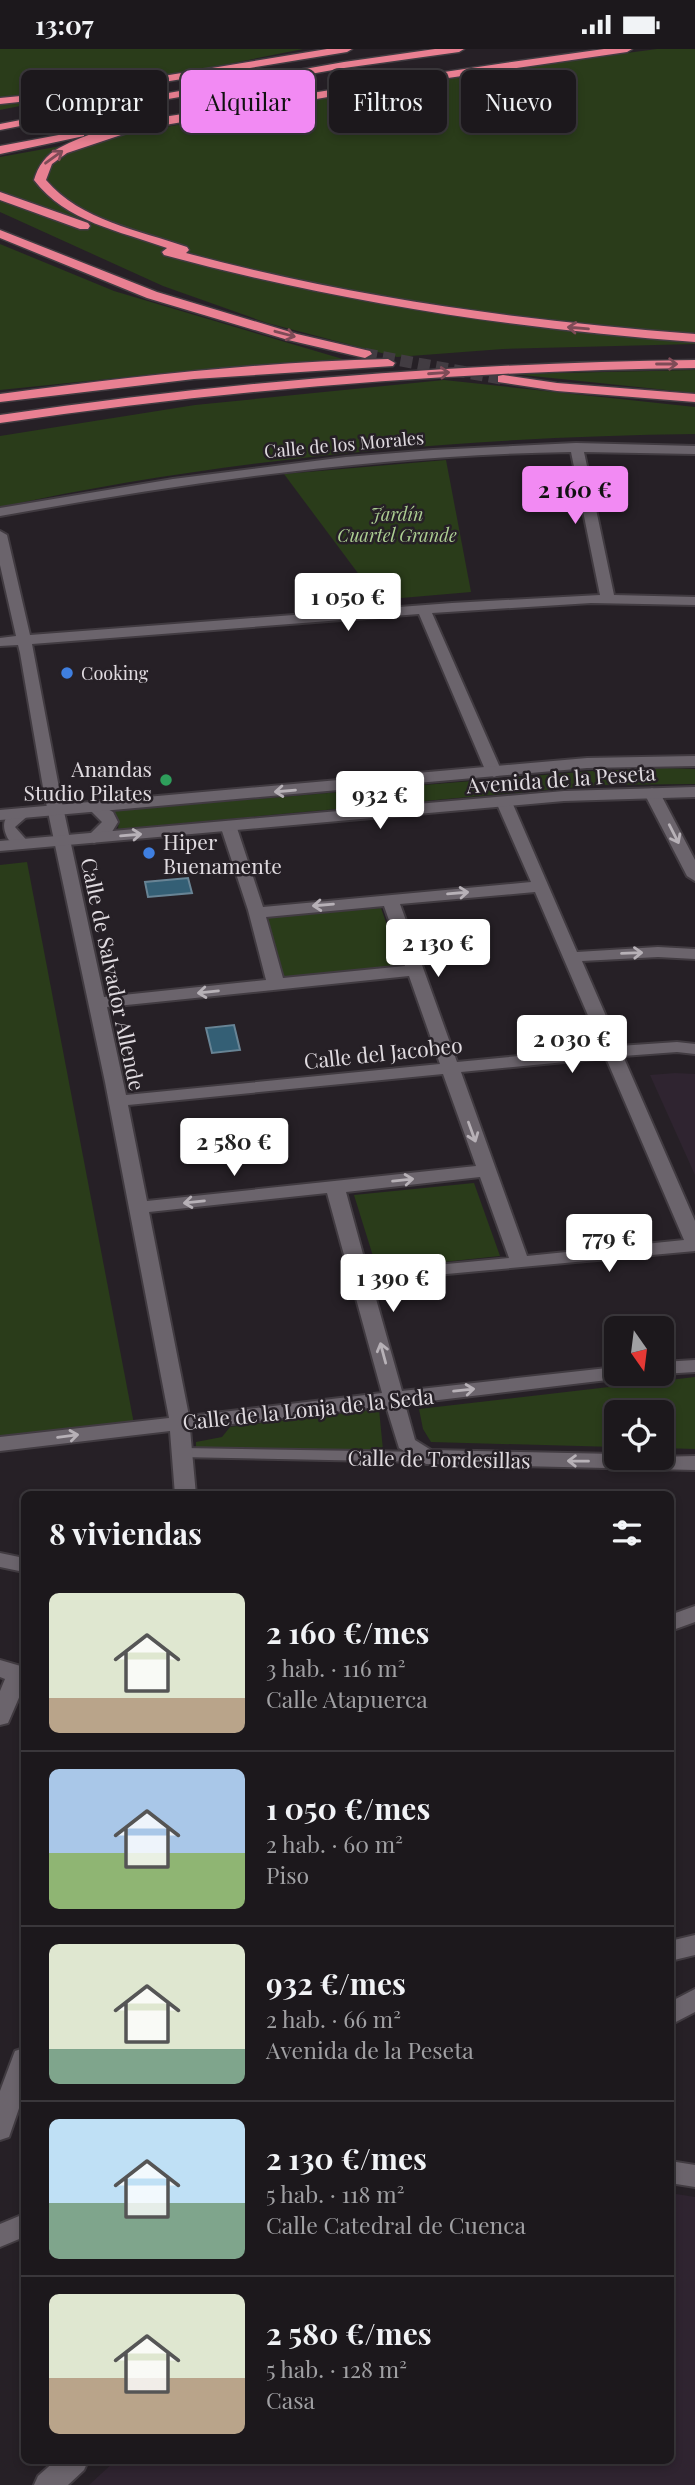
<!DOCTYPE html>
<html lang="es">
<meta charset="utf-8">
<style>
:root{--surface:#1c181c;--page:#252125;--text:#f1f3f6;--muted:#a0a0a3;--line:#3a373b;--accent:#f28af3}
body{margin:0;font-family:"Playfair Display",serif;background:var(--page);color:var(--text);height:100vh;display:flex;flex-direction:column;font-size:26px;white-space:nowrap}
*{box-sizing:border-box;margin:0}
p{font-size:23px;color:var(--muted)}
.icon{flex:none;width:38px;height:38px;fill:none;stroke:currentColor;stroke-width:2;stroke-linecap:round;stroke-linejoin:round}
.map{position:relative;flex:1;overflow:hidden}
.panel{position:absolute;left:21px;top:1442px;width:653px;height:973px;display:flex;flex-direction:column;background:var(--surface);border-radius:10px;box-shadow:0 4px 10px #0003,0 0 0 2px var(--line)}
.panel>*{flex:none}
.banner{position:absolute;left:21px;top:21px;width:654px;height:63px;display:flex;gap:14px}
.needle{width:46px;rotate:166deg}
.fabs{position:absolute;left:604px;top:1267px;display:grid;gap:14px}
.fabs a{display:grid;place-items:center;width:70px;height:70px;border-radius:10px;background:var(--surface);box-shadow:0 4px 10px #0003,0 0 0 2px var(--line);font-size:35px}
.price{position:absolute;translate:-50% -60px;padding:0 16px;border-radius:7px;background:#fff;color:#222;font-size:23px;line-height:46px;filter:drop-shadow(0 2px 4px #0008)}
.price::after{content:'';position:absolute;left:50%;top:42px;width:21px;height:16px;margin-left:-10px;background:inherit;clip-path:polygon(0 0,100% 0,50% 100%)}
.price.active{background:var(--accent);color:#111}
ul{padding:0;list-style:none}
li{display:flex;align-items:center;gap:21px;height:175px;padding:0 28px}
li+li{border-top:2px solid var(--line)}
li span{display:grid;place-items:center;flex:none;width:196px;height:140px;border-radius:10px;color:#555}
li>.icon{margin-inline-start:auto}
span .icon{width:84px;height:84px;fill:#fffc;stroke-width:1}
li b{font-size:30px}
h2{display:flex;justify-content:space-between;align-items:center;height:84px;padding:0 28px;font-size:30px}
.pill{padding:0 24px;border-radius:10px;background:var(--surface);box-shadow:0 4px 10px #0003,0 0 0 2px var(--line);font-size:24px;line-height:63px}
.pill.active{background:var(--accent);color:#111}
.status{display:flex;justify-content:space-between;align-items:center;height:49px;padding:0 35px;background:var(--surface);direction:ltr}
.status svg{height:19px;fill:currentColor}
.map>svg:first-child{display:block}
</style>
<div class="status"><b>13:07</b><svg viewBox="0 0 49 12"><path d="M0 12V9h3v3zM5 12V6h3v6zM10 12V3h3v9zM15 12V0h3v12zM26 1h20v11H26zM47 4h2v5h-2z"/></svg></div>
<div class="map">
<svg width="695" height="2436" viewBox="0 0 695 2436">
<rect width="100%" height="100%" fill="#262026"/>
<g fill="#2f2430">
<path d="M 675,1024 L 695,1025 L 695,1126 L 650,1026 Z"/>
<path d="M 670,2144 L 695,2148 L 695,2436 L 89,2436 L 115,2412 L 670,2412 Z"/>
</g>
<g fill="#2a3c1a">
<path d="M 0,0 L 303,0 L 0,61 Z"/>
<path d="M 657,0 L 695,0 L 695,295 L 503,300 L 397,308 L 267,274 L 163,237 L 0,163 L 0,108 L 432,30 Z"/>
<path d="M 0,195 L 114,242 L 346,311 L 137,327 L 0,341 Z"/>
<path d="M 695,321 L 695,344 L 513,325 Z"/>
<path d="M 444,331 L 695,358 L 695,385 C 465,388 225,409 0,458 L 0,387 L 195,356 Z"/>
<path d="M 446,411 L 471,543 L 378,551 L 284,425 Z"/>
<path d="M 666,719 L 695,720 L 695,735 L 600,736 L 118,780 L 119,771 L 113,762 L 592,722 Z"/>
<path d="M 27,813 L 134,1375 L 0,1389 L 0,816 Z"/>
<path d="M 381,859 L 401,916 L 283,928 L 267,869 Z"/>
<path d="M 474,1134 L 500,1207 L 377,1220 L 354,1146 Z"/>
<path d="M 695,1328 L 695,1400 L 662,1399 L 662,1363 L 616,1363 L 616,1398 L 431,1393 L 423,1380 L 419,1360 Z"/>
<path d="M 379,1360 L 383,1401 L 196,1400 L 196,1393 L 222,1388 L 230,1378 Z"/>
</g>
<g fill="#345f75" stroke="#688495" stroke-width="2">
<path d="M 188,829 L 192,844 L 148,848 L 145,833 Z"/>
<path d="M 234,976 L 240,1001 L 212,1004 L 206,979 Z"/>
</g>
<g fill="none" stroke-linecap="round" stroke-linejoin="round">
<path stroke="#423c42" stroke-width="12" stroke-dasharray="12 6" stroke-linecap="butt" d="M 365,305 L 503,330"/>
<g stroke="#413b41" stroke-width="4">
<path id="pedestrian" d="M 184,1399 L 426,1403 L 434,1408 L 426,1413 L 179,1408 L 176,1404 Z"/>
</g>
<g stroke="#413b41" stroke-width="4">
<g id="minor">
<path d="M 576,394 L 695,397 L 695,405 L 584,403 L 614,546 L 695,548 L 695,556 L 591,554 L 432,564 L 502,723 L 499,726 L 494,728 L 486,723 L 419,565 L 32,595 L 60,744 L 104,948 L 266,931 L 248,861 L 220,776 L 222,773 L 234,773 L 236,776 L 263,858 L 531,833 L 496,753 L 504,748 L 512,753 L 577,903 L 658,898 L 695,900 L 695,910 L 658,908 L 582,912 L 619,997 L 677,993 L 695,995 L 695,1005 L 677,1003 L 623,1007 L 695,1172 L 695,1202 L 371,1232 L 402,1342 L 616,1318 L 616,1325 L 626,1325 L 616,1330 L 405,1355 L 415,1391 L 431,1401 L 616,1405 L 616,1409 L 695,1407 L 695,1421 L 426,1415 L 399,1399 L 386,1357 L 190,1380 L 196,1446 L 175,1446 L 170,1382 L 0,1402 L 0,1388 L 169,1369 L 105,1033 L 44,744 L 20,604 L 18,596 L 0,597 L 0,589 L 16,587 L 0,516 L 0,482 L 7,486 L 30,586 L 452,554 L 600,546 L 571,403 C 378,406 189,433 0,467 L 0,459 L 173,430 L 346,408 L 433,401 ZM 535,843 L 602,999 L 457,1013 L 400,855 ZM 384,857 L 405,917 L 283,929 L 266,868 ZM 409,927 L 440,1015 L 126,1046 L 107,958 ZM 606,1009 L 684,1191 L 527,1207 L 461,1023 ZM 443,1025 L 476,1117 L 147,1152 L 128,1056 ZM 480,1128 L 509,1209 L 385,1221 L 367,1220 L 346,1143 ZM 327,1144 L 382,1344 L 189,1367 L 149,1163 Z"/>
<path d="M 652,739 L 660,744 L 695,811 L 695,832 L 687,827 L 644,744 Z"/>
<path d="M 95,753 L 113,763 L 118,773 L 110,786 L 94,794 L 86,789 L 102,773 L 87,758 Z"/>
<path d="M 23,759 L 31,764 L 15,778 L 30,795 L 22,800 C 15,798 13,795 8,790 C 0,774 4,764 23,759 Z"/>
<path d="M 695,1311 L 695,1323 L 662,1325 L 660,1325 L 662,1313 Z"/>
<path d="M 0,1504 L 24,1509 L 24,1523 L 0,1518 Z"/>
<path d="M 695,1557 L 695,1573 L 670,1582 L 670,1566 Z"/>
<path d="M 0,1611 L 24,1618 L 24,1637 L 8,1674 L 0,1676 L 0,1642 L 5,1630 L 0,1628 Z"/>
<path d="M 695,1886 L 695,1906 L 670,1912 L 670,1892 Z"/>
<path d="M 695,1940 L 695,1963 L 670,1976 L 670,1953 Z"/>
<path d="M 24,1999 L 24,2045 L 9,2088 L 0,2091 L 0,2042 L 15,2002 Z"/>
<path d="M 670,2112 L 695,2116 L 695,2138 L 670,2134 Z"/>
<path d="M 24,2165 L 24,2188 L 0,2198 L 0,2175 Z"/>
<path d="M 55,2412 L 88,2412 L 84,2421 L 68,2436 L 34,2436 L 38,2427 Z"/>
</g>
</g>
<g stroke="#413b41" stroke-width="4">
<g id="tertiary">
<path d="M 695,707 L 695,717 L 587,719 L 0,771 L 0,761 L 587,709 Z"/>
<path d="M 695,738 L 695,748 L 564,752 L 0,802 L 0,792 L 564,742 Z"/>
</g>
</g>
<g stroke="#413b41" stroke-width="3">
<g id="motorway">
<path d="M 327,0 L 352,0 L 347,3 L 139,37 L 133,34 L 139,31 Z"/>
<path d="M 435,0 L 464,0 L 459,3 L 344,19 L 140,55 L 134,52 L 140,49 L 344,13 Z"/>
<path d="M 604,0 L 632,0 L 627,3 L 386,38 L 136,81 L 67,104 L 52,115 L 46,131 C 81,172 139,181 187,198 L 189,201 L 186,204 C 353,249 523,272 695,285 L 695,293 C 515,280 338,253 164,206 L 162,203 L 167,199 C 120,182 66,173 34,131 C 38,117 46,106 59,99 C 112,71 178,67 235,57 C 358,36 480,17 604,0 Z"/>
<path d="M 154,36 L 160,39 L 158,41 L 58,59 L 52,56 L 58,53 Z"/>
<path d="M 72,42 L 78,45 L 76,47 L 0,55 L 0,49 Z"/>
<path d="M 160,57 L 164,58 L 164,62 L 61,81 L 55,78 L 61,75 Z"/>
<path d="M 77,60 L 83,63 L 81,65 L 0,81 L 0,75 Z"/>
<path d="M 80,82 L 84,83 L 84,87 L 0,105 L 0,97 Z"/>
<path d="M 0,143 L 88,174 L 90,177 L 88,180 L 80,180 L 0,151 Z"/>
<path d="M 0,181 L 157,243 L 297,285 L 370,302 L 372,305 L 365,309 L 288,291 L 147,249 L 0,189 Z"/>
<path d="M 388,310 L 395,314 L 393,317 L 194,330 L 0,353 L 0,345 C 129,328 258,313 388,310 Z"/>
<path d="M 695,311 L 695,319 C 462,322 231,340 0,374 L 0,366 C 231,332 462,314 695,311 Z"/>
<path d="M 503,326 L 557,334 L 695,345 L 695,353 L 557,342 L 498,333 L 498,327 Z"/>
</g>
</g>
<use href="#pedestrian" fill="#6b646c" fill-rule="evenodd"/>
<use href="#minor" fill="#6b646c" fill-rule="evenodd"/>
<use href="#tertiary" fill="#6b646c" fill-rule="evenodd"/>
<use href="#motorway" fill="#e98092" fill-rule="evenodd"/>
</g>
<defs><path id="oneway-shaft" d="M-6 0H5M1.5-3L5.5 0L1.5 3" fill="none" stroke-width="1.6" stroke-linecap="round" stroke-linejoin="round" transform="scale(1.75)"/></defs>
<g stroke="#7e4b57">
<use href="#oneway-shaft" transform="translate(54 108) rotate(-36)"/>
<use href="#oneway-shaft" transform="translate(578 279) rotate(-175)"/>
<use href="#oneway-shaft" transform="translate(285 285) rotate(15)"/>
<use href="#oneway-shaft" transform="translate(667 315)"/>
<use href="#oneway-shaft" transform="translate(439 324) rotate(-4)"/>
</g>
<g stroke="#b7b1b7">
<use href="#oneway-shaft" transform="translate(285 742) rotate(175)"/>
<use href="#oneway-shaft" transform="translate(674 785) rotate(63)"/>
<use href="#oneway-shaft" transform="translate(131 786) rotate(-5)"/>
<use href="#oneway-shaft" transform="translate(458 844) rotate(-5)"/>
<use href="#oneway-shaft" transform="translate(323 856) rotate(175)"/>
<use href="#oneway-shaft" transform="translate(632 904) rotate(-2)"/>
<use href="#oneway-shaft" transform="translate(208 943) rotate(174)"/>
<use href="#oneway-shaft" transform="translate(472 1083) rotate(70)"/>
<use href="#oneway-shaft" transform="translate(403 1131) rotate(-6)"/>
<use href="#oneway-shaft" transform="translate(194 1153) rotate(174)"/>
<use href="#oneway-shaft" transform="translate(383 1304) rotate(-105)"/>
<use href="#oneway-shaft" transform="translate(464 1341) rotate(-6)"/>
<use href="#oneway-shaft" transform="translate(68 1387) rotate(-7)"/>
<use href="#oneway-shaft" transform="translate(578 1412) rotate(-179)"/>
</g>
<g fill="#3f7fe0" stroke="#262026" stroke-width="2.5">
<circle cx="67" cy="624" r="7"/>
<circle cx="149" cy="804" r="7"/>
</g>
<circle fill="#2e9e5b" stroke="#262026" stroke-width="2.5" cx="166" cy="731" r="7"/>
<g text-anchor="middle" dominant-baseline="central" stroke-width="5" stroke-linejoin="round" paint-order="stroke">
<g font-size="18" fill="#e0dbe0" stroke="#262026">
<text transform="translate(344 395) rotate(-5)">Calle de los Morales</text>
</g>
<g font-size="18" font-style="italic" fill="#adcf93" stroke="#262026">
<text x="397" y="465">Jardín<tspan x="397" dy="21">Cuartel Grande</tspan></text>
</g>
<g font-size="18" fill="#e0dbe0" stroke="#262026" text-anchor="start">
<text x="81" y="624">Cooking</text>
</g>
<g font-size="21" fill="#e0dbe0" stroke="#262026" text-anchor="end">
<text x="152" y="719">Anandas<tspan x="152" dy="24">Studio Pilates</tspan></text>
<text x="163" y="792" text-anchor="start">Hiper<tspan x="163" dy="24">Buenamente</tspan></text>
</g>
<g font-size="21" fill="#e0dbe0" stroke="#262026">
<text transform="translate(561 729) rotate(-4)">Avenida de la Peseta</text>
<text transform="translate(114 925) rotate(78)">Calle de Salvador Allende</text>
<text transform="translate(383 1003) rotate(-6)">Calle del Jacobeo</text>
<text transform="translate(308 1359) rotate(-6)">Calle de la Lonja de la Seda</text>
<text transform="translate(439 1409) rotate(1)">Calle de Tordesillas</text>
</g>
</g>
</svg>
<div class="fabs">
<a><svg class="needle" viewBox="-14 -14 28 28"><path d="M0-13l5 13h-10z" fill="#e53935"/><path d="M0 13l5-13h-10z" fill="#a0a0a3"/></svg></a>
<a><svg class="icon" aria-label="locate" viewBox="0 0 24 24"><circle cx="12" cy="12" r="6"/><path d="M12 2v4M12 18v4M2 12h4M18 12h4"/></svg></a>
</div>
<b class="price active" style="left:575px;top:477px">2 160 €</b>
<b class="price" style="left:348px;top:584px">1 050 €</b>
<b class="price" style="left:380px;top:782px">932 €</b>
<b class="price" style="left:438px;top:930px">2 130 €</b>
<b class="price" style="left:572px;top:1026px">2 030 €</b>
<b class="price" style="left:234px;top:1129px">2 580 €</b>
<b class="price" style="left:609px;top:1225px">779 €</b>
<b class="price" style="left:393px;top:1265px">1 390 €</b>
<div class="banner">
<a class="pill">Comprar</a>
<a class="pill active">Alquilar</a>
<a class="pill">Filtros</a>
<a class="pill">Nuevo</a>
</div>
<section class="panel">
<h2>8 viviendas<svg class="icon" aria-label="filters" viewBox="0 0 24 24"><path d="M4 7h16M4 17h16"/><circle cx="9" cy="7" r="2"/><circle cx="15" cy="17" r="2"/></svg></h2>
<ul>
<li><span style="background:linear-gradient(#dfe7d0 75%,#b9a48a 0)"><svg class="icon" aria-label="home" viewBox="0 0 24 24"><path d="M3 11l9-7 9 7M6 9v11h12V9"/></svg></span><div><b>2 160 €/mes</b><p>3 hab. · 116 m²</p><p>Calle Atapuerca</p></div></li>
<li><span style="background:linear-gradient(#a9c7e8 60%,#8fb573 0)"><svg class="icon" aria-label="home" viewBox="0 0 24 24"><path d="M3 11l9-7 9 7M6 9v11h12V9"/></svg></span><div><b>1 050 €/mes</b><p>2 hab. · 60 m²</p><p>Piso</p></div></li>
<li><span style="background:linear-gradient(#dfe7d0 75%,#7fa58c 0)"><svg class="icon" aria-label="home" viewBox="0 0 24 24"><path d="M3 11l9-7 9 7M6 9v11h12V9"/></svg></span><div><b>932 €/mes</b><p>2 hab. · 66 m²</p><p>Avenida de la Peseta</p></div></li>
<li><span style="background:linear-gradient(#bfe0f5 60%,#7fa58c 0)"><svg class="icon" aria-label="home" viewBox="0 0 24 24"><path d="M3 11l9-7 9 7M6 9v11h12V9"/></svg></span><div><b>2 130 €/mes</b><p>5 hab. · 118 m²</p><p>Calle Catedral de Cuenca</p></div></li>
<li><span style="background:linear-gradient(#dfe7d0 60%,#b9a48a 0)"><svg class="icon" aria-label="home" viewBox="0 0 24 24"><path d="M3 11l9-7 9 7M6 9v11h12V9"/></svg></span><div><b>2 580 €/mes</b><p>5 hab. · 128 m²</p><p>Casa</p></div></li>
</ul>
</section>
</div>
